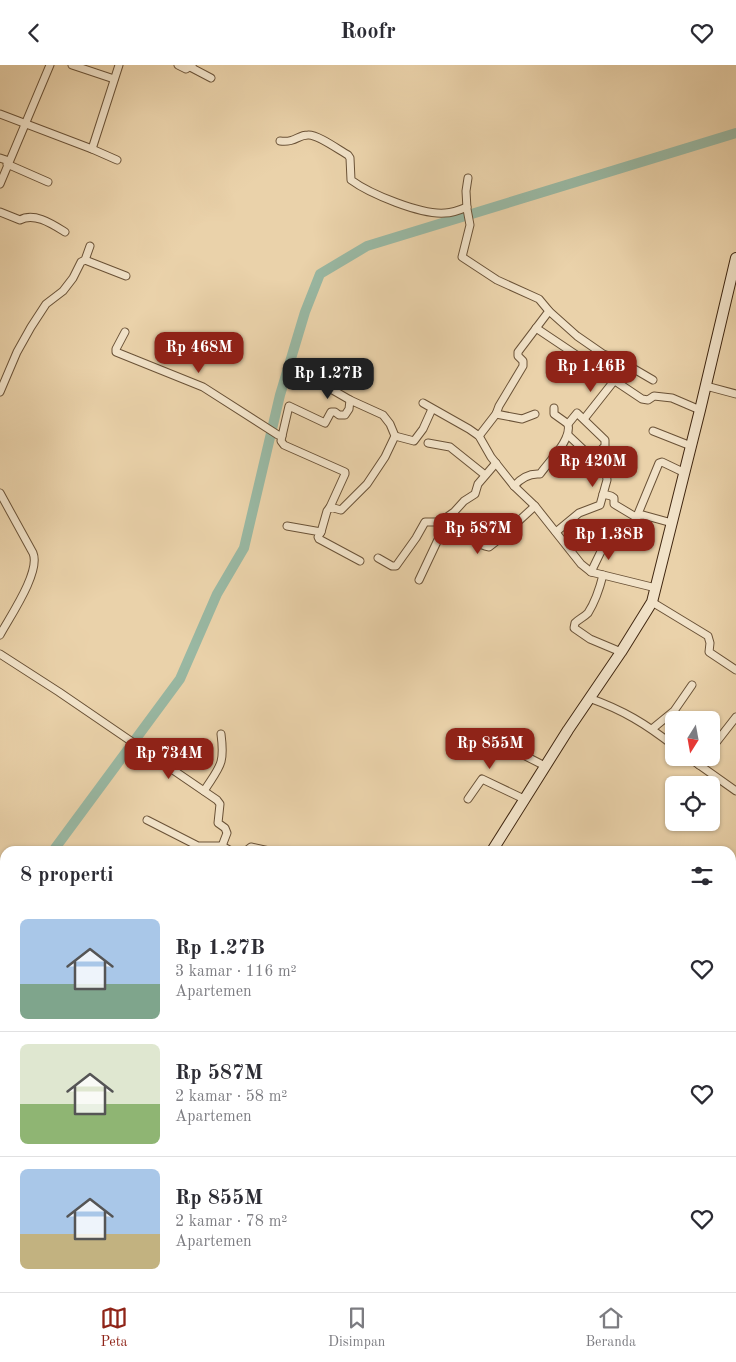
<!DOCTYPE html>
<html lang="id">
<meta charset="utf-8">
<style>
:root{--surface:#fff;--page:#f7f7f7;--text:#2b2b33;--muted:#7c7c81;--line:#e1e1e2;--accent:#8f2418}
body{margin:0;font-family:"Old Standard TT",serif;background:var(--page);color:var(--text);height:100vh;display:flex;flex-direction:column;font-size:19px;white-space:nowrap}
*{box-sizing:border-box;margin:0}
p{font-size:16px;color:var(--muted)}
.icon{flex:none;width:28px;height:28px;fill:none;stroke:currentColor;stroke-width:2;stroke-linecap:round;stroke-linejoin:round}
.map{position:relative;flex:1;overflow:hidden}
.sheet{position:absolute;left:0px;top:781px;width:736px;height:446px;display:flex;flex-direction:column;background:var(--surface);border-radius:15px 15px 0 0;box-shadow:0 1px 4px #0004}
.sheet>*{flex:none}
.needle{width:32px;rotate:191deg}
.fabs{position:absolute;left:665px;top:646px;display:grid;gap:10px}
.fabs a{display:grid;place-items:center;width:55px;height:55px;border-radius:8px;background:var(--surface);box-shadow:0 1px 4px #0004;font-size:25px}
.price{position:absolute;translate:-50% -42px;padding:0 11px;border-radius:10px;background:var(--accent);color:#fff;font-size:16px;line-height:32px;filter:drop-shadow(0 1px 2px #0008)}
.price::after{content:'';position:absolute;left:50%;top:30px;width:15px;height:11px;margin-left:-8px;background:inherit;clip-path:polygon(0 0,100% 0,50% 100%)}
.price.on{background:#222;color:#fff}
ul{padding:0;list-style:none}
li{display:flex;align-items:center;gap:15px;height:125px;padding:0 20px}
li+li{border-top:1px solid var(--line)}
li span{display:grid;place-items:center;flex:none;width:140px;height:100px;border-radius:8px;color:#555}
li>.icon{margin-inline-start:auto}
span .icon{width:60px;height:60px;fill:#fffc;stroke-width:1}
li b{font-size:21px}
h2{display:flex;justify-content:space-between;align-items:center;height:60px;padding:0 20px;font-size:21px}
header{display:flex;justify-content:space-between;align-items:center;height:65px;padding:0 20px;background:var(--surface);font-size:22px;font-weight:700}
.tab-bar{display:flex;justify-content:space-around;align-items:center;height:70px;border-top:1px solid var(--line);background:var(--surface);font-size:14px;color:var(--muted)}
.tab-bar a{display:grid;justify-items:center;gap:2px}
.tab-bar .on{color:var(--accent)}
.map>svg:first-child{display:block}
</style>
<header><svg class="icon" aria-label="back" viewBox="0 0 24 24"><path d="M15 5l-7 7 7 7"/></svg>Roofr<svg class="icon" aria-label="heart" viewBox="0 0 24 24"><path d="M12 20l-8-8c-3-5 5-10 8-4 3-6 11-1 8 4z"/></svg></header>
<div class="map">
<svg width="736" height="1227" viewBox="0 0 736 1227">
<rect width="100%" height="100%" fill="#ead2aa"/>
<filter id="stains"><feTurbulence type="fractalNoise" baseFrequency=".004" numOctaves="4"/><feColorMatrix values="0 0 0 0 .2 0 0 0 0 .09 0 0 0 0 .02 0 0 0 .5 -.17"/></filter>
<radialGradient id="worn" r=".72"><stop offset=".6" stop-color="#630" stop-opacity="0"/><stop offset="1" stop-color="#630" stop-opacity=".3"/></radialGradient>
<g fill="none" stroke-linecap="round" stroke-linejoin="round">
<path stroke="#99b8a3" stroke-width="6" d="M 731,911 L 736,892"/>
<g stroke="#99b8a3" stroke-width="10">
<path d="M 53,786 L 180,614 L 217,529 L 244,483 L 280,330 L 305,247 L 320,209 L 367,181 L 736,68"/>
<path d="M 0,860 L 5,853"/>
</g>
<g stroke="#6a5237" stroke-width="9">
<g id="street">
<path d="M 72,0 L 114,14"/>
<path d="M 178,0 L 186,4 L 192,0"/>
<path d="M 190,2 L 211,13"/>
<path d="M 0,49 L 92,84 L 117,95"/>
<path d="M 280,76 C 296,78 297,70 308,70 C 317,69 339,85 348,90 L 350,93 L 351,115 C 370,129 421,150 445,148 C 453,148 460,145 467,142"/>
<path d="M 92,84 L 119,0"/>
<path d="M 0,93 L 9,96"/>
<path d="M 7,99 L 48,117"/>
<path d="M 468,113 L 466,126 L 467,144 L 470,160 L 462,192 L 497,215 L 539,234 L 549,246 L 518,287 L 518,291 L 523,296 L 523,301 L 499,341 L 496,349 L 479,371"/>
<path d="M 0,119 L 50,0"/>
<path d="M 0,147 L 20,155 C 34,147 52,159 65,167"/>
<path d="M 85,195 L 126,211"/>
<path d="M 549,246 L 577,271 L 603,289 L 617,294 L 653,315"/>
<path d="M 536,263 L 642,334 L 648,335 L 654,331 L 672,333 L 700,345"/>
<path d="M 125,267 L 116,284 L 116,287 L 203,322 L 278,370 L 282,371 L 289,341 L 325,358 L 331,347 L 335,347 L 339,350 L 345,350 L 349,344 L 350,335 L 383,350 L 390,359 L 395,371"/>
<path d="M 568,311 L 584,296"/>
<path d="M 317,316 L 350,335"/>
<path d="M 706,321 L 736,329"/>
<path d="M 0,327 L 17,287 L 31,262 L 46,239 L 63,226 L 73,213 L 81,197 L 85,195 L 90,181"/>
<path d="M 423,338 L 469,364 L 479,371 L 491,392 L 514,421 L 535,441 L 581,499 L 591,507 L 656,523"/>
<path d="M 554,343 L 554,349 L 568,359"/>
<path d="M 496,349 L 522,354 L 535,349"/>
<path d="M 584,354 L 614,316"/>
<path d="M 653,366 L 691,381"/>
<path d="M 282,371 L 281,376 L 284,380 L 345,407 L 345,409 L 330,442"/>
<path d="M 428,378 L 450,382 L 485,410"/>
<path d="M 514,421 C 521,413 529,408 540,409 C 549,396 572,375 568,359 L 577,348 L 605,375 L 605,381 L 592,394"/>
<path d="M 0,428 L 33,488 C 41,507 9,553 0,570"/>
<path d="M 603,429 L 611,431 L 614,433 L 614,439 L 634,451 L 643,450 L 672,458"/>
<path d="M 635,456 L 659,398 L 662,397 L 685,408"/>
<path d="M 287,461 L 321,467 L 327,446 L 330,442 L 341,445 L 367,419 L 385,392 L 395,371 L 414,376 L 423,364 L 432,344"/>
<path d="M 321,467 L 318,472 L 319,474 L 360,496"/>
<path d="M 556,467 L 579,448 L 600,440 L 607,415 L 606,406 L 568,370"/>
<path d="M 378,493 L 392,501 L 396,501 L 416,473 L 425,457 L 440,457 L 454,447 L 464,436 L 475,429 L 478,419 L 496,398"/>
<path d="M 591,507 L 606,476"/>
<path d="M 603,510 C 600,522 595,537 588,548 C 584,552 579,554 575,558 L 574,563 L 590,574 L 621,587"/>
<path d="M 419,515 L 443,464 C 461,460 473,480 489,482 L 498,475 L 535,441"/>
<path d="M 652,537 L 708,571 L 710,578 L 709,587 L 736,605"/>
<path d="M 0,589 L 59,627 L 217,735 L 220,739 L 218,758 L 225,763 L 227,768 L 222,781"/>
<path d="M 589,633 C 623,645 646,659 674,681"/>
<path d="M 652,664 L 674,646 L 692,620"/>
<path d="M 498,677 L 545,701"/>
<path d="M 711,684 L 736,652"/>
<path d="M 688,692 L 736,726"/>
<path d="M 699,700 L 705,692"/>
<path d="M 204,726 C 220,701 225,700 221,669"/>
<path d="M 468,734 L 482,714 L 524,734"/>
<path d="M 147,755 L 198,781 L 222,781 L 231,786"/>
<path d="M 246,786 L 251,782 L 269,786"/>
<path d="M 731,928 L 736,909"/>
<path d="M 731,1026 L 736,1027"/>
<path d="M 202,1222 L 203,1226 L 205,1227"/>
<path d="M 623,1222 L 636,1227"/>
<path d="M 558,1223 L 566,1227"/>
<path d="M 431,1227 L 434,1222"/>
<path d="M 642,1227 L 643,1222"/>
<path d="M 649,1227 L 650,1222"/>
</g>
</g>
<g stroke="#402711" stroke-width="12">
<g id="secondary">
<path d="M 492,786 L 568,665 L 621,587 L 652,537 L 700,345 L 736,193"/>
<path d="M 316,1227 L 319,1222"/>
</g>
</g>
<use href="#street" stroke="#f1e2c8" stroke-width="7"/>
<use href="#secondary" stroke="#f1e2c8" stroke-width="10"/>
</g>
<rect width="100%" height="100%" filter="url(#stains)"/>
<rect width="100%" height="100%" fill="url(#worn)"/>
</svg>
<div class="fabs">
<a><svg class="needle" viewBox="-14 -14 28 28"><path d="M0-13l5 13h-10z" fill="#e53935"/><path d="M0 13l5-13h-10z" fill="#7c7c81"/></svg></a>
<a><svg class="icon" aria-label="locate" viewBox="0 0 24 24"><circle cx="12" cy="12" r="6"/><path d="M12 2v4M12 18v4M2 12h4M18 12h4"/></svg></a>
</div>
<b class="price" style="left:199px;top:309px">Rp 468M</b>
<b class="price" style="left:591px;top:328px">Rp 1.46B</b>
<b class="price on" style="left:328px;top:335px">Rp 1.27B</b>
<b class="price" style="left:593px;top:423px">Rp 420M</b>
<b class="price" style="left:478px;top:490px">Rp 587M</b>
<b class="price" style="left:609px;top:496px">Rp 1.38B</b>
<b class="price" style="left:490px;top:705px">Rp 855M</b>
<b class="price" style="left:169px;top:715px">Rp 734M</b>
<section class="sheet">
<h2>8 properti<svg class="icon" aria-label="filters" viewBox="0 0 24 24"><path d="M4 7h16M4 17h16"/><circle cx="9" cy="7" r="2"/><circle cx="15" cy="17" r="2"/></svg></h2>
<ul>
<li><span style="background:linear-gradient(#a9c7e8 65%,#7fa58c 0)"><svg class="icon" aria-label="home" viewBox="0 0 24 24"><path d="M3 11l9-7 9 7M6 9v11h12V9"/></svg></span><div><b>Rp 1.27B</b><p>3 kamar · 116 m²</p><p>Apartemen</p></div><svg class="icon" aria-label="heart" viewBox="0 0 24 24"><path d="M12 20l-8-8c-3-5 5-10 8-4 3-6 11-1 8 4z"/></svg></li>
<li><span style="background:linear-gradient(#dfe7d0 60%,#8fb573 0)"><svg class="icon" aria-label="home" viewBox="0 0 24 24"><path d="M3 11l9-7 9 7M6 9v11h12V9"/></svg></span><div><b>Rp 587M</b><p>2 kamar · 58 m²</p><p>Apartemen</p></div><svg class="icon" aria-label="heart" viewBox="0 0 24 24"><path d="M12 20l-8-8c-3-5 5-10 8-4 3-6 11-1 8 4z"/></svg></li>
<li><span style="background:linear-gradient(#a9c7e8 65%,#c2b280 0)"><svg class="icon" aria-label="home" viewBox="0 0 24 24"><path d="M3 11l9-7 9 7M6 9v11h12V9"/></svg></span><div><b>Rp 855M</b><p>2 kamar · 78 m²</p><p>Apartemen</p></div><svg class="icon" aria-label="heart" viewBox="0 0 24 24"><path d="M12 20l-8-8c-3-5 5-10 8-4 3-6 11-1 8 4z"/></svg></li>
</ul>
</section>
</div>
<nav class="tab-bar">
<a class="on"><svg class="icon" aria-label="map" viewBox="0 0 24 24"><path d="M3 6l6-2 6 2 6-2v14l-6 2-6-2-6 2zM9 4v14M15 6v14"/></svg>Peta</a>
<a><svg class="icon" aria-label="saved" viewBox="0 0 24 24"><path d="M7 4h10v16l-5-4-5 4z"/></svg>Disimpan</a>
<a><svg class="icon" aria-label="home" viewBox="0 0 24 24"><path d="M3 11l9-7 9 7M6 9v11h12V9"/></svg>Beranda</a>
</nav>
